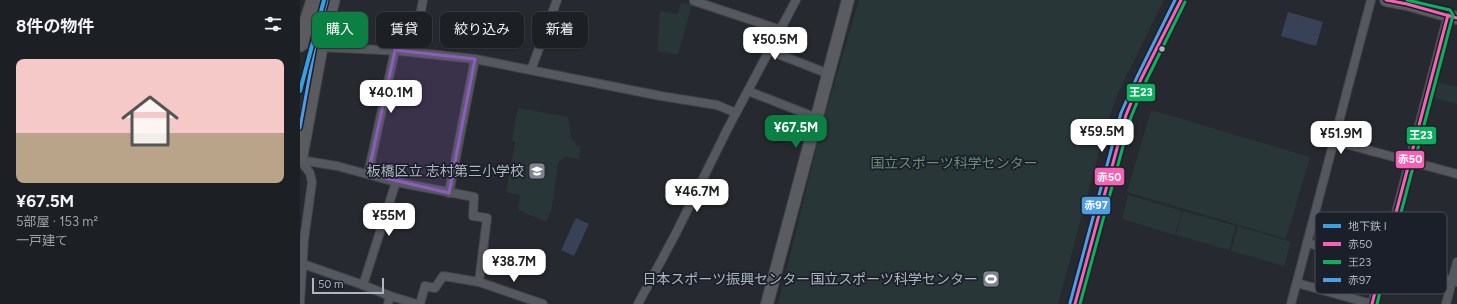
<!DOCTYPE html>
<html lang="ja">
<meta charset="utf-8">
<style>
:root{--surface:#1c1f23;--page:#25272b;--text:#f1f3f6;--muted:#a0a2a6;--line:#3a3d41;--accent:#0b8043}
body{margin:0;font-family:Figtree,"Noto Sans JP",sans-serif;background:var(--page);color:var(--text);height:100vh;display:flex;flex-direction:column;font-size:15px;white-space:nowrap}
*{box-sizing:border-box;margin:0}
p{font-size:13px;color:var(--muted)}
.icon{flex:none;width:22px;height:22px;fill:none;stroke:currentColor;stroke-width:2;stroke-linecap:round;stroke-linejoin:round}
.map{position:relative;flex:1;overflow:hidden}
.sheet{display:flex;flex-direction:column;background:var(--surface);width:300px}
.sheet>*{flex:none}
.hud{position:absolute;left:12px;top:12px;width:380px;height:36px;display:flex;gap:8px}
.scale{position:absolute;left:12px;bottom:10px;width:72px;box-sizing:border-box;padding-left:4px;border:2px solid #afb5c1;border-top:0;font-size:11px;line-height:14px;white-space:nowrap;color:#afb5c1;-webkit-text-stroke:3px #1a1f29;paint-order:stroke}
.price{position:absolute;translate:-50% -34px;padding:0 9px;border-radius:8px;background:#fff;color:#222;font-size:13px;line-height:26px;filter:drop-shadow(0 1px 2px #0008)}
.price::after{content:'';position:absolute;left:50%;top:24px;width:12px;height:9px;margin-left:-6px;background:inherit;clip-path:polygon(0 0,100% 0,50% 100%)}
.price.current{background:var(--accent);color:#fff}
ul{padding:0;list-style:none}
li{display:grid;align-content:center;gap:8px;height:212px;padding:0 16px}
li+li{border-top:1px solid var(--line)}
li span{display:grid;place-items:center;height:124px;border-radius:8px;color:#555}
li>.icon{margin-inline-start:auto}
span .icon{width:72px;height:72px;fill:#fffc;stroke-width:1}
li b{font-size:17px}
h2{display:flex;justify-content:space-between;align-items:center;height:48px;padding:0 16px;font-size:17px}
.pill{padding:0 14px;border-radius:8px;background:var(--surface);box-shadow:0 1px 3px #0004,0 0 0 1px var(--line);font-size:14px;line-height:36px}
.pill.current{background:var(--accent);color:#fff}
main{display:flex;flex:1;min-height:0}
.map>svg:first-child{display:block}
</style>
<main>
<section class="sheet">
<h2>8件の物件<svg class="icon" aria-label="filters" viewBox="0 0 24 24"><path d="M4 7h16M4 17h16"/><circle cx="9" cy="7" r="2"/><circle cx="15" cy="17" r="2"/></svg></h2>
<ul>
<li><span style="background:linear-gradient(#f6c9c9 60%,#b9a48a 0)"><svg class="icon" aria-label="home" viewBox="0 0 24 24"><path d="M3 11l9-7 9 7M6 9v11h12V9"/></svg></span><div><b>¥67.5M</b><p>5部屋 · 153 m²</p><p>一戸建て</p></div></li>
</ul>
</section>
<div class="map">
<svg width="1157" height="304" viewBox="0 0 1157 304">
<rect width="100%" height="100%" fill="#26292f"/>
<g fill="#283638">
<path d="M 559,0 L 864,0 L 818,93 L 805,130 L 758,304 L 478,304 L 522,125 Z"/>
<path d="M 381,3 L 392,4 L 378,55 L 357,51 L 360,11 L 378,14 Z"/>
<path d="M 1138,82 L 1157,87 L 1157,104 L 1134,98 Z"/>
<path d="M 218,108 L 268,117 L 272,140 L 275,141 L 276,145 L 281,146 L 279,159 L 265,157 L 258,163 L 252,209 L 246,222 L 218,210 L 220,195 L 206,192 L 215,142 L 212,139 Z"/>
<path d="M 851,110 L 1010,157 L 986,239 L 827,192 Z"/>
<path d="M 828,195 L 882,211 L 875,235 L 822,219 Z"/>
<path d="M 883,211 L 936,226 L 929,250 L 876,235 Z"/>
<path d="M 938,226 L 991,242 L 984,266 L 931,251 Z"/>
</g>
<g fill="#374257">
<path d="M 988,12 L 1023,22 L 1016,46 L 981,36 Z"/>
<path d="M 276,218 L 289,224 L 274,256 L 261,250 Z"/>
</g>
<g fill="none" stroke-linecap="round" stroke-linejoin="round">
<g stroke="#414449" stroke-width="10">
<g id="street">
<path d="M 394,1 L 481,30"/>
<path d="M 0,43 L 20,47 L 101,51 L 175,59 L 361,96 L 417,105 L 436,113"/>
<path d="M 470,51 L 529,74"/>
<path d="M 113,52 L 123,0"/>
<path d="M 231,70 L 257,0"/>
<path d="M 448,91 L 517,118"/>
<path d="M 1034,141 L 1157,174"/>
<path d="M 0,160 L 37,166 L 96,182 L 174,197 L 173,216 L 187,218 L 179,282"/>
<path d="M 0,160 L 10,173 L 12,182 L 4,240 L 0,302"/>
<path d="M 68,174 L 95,50"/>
<path d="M 149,193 L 175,59"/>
<path d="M 1007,243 L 1157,282"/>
<path d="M 3,264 L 63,285 L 90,296 L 117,304"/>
<path d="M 997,283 L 1072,304"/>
<path d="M 63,285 L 96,182"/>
<path d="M 88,304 L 90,296"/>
<path d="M 120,304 L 125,286 L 135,288 L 143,276 L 179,282 L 243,304"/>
<path d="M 338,304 L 376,233 L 428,128 L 496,0"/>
<path d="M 991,304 L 1071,0"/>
<path d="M 1072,304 L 1148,15"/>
<path d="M 1146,304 L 1157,262"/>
</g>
</g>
<g stroke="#414449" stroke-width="14">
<g id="secondary">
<path d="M 1086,0 L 1107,4 L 1157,18"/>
<path d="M 467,304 L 548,0"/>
<path d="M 775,304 L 826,115 L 841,79 L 881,0"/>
</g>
</g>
<g stroke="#42454b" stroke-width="17">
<g id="highway">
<path d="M 0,44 L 14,0"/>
<path d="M 0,156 L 20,47 L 32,0"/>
</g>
</g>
<use href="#street" stroke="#55585e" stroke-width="8"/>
<use href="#secondary" stroke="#5a5c62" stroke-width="12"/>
<use href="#highway" stroke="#5a5b5f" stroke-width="15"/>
<g stroke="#1a1f29" stroke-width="6">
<g id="bus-1">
<path d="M 1086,0 L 1107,4 L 1157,18"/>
<path d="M 775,304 L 826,115 L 841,79 L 881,0"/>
<path d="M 1072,304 L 1148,15"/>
</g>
</g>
<g stroke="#1a1f29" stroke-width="6">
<g id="bus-2">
<path d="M 780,304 L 831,117 L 846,81 L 885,2"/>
<path d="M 1077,304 L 1153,15 L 1150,10 L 1107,0"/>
</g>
</g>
<g stroke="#1a1f29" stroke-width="6">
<g id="bus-3">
<path d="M 0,128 L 15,46 L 27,0"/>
<path d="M 770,303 L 821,113 L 837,77 L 875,0"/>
</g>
</g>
<use href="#bus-1" stroke="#f860b3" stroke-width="3"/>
<use href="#bus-2" stroke="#0daf5c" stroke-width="3"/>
<use href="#bus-3" stroke="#4d9ee5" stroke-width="3"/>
<g stroke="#1a1f29" stroke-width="7">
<path id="metro-1" d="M 0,91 L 24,0"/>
</g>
<use href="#metro-1" stroke="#3aa0dd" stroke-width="4"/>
</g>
<path fill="#8d5cc0" fill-opacity="0.2" stroke="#8d5cc0" stroke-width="3" stroke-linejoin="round" d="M 95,50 L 175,59 L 149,193 L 68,174 Z"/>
<defs>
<g id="school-square" transform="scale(0.9)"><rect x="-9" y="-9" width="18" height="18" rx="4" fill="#7f848e" stroke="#1a1f29"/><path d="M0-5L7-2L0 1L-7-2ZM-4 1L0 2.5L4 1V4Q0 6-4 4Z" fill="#fff"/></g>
<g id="stadium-square" transform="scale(0.9)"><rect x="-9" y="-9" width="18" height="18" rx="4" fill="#7f848e" stroke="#1a1f29"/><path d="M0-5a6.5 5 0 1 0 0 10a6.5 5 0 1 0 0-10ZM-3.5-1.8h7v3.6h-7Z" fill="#fff"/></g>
</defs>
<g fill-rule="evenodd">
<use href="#school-square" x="237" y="171"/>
<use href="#stadium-square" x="691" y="279"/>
</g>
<circle fill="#afb5c1" stroke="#1a1f29" stroke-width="1.5" cx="862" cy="49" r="3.5"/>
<g text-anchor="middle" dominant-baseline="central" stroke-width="3.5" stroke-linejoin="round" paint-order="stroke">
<g font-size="14" fill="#6a8e74" stroke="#1a1f29">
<text x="654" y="163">国立スポーツ科学センター</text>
</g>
<g font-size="14" fill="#afb5c1" stroke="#1a1f29" text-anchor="end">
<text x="224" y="171">板橋区立 志村第三小学校</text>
<text x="678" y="279">日本スポーツ振興センター国立スポーツ科学センター</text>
</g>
</g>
<rect x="1015" y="212" width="132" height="82" rx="6" fill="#1a1f29" stroke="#474c57" stroke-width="1"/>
<rect x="1023" y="224" width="18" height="4" fill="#3aa0dd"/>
<rect x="1023" y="242" width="18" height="4" fill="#f860b3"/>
<rect x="1023" y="260" width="18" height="4" fill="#0daf5c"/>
<rect x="1023" y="278" width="18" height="4" fill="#4d9ee5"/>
<g font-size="11" fill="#afb5c1">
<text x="1048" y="230">地下鉄 I</text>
<text x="1048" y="248">赤50</text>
<text x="1048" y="266">王23</text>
<text x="1048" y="284">赤97</text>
</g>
<g stroke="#1a1f29" stroke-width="1.5">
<rect x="826" y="83" width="30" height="19" rx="4" fill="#0daf5c"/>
<rect x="1106" y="126" width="31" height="19" rx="4" fill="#0daf5c"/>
<rect x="1095" y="150" width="30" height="19" rx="4" fill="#f860b3"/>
<rect x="794" y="167" width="31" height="19" rx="4" fill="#f860b3"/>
<rect x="781" y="196" width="30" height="19" rx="4" fill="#4d9ee5"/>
</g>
<g font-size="11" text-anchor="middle" font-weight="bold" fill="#fff">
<text x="841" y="96">王23</text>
<text x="1121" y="139">王23</text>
<text x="1110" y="163">赤50</text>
<text x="809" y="181">赤50</text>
<text x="796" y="209">赤97</text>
</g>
</svg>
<div class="scale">50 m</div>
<b class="price" style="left:475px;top:61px">¥50.5M</b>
<b class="price" style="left:91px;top:114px">¥40.1M</b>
<b class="price current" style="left:496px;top:149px">¥67.5M</b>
<b class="price" style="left:802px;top:153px">¥59.5M</b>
<b class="price" style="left:1041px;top:155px">¥51.9M</b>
<b class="price" style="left:397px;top:213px">¥46.7M</b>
<b class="price" style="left:89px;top:237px">¥55M</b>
<b class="price" style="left:214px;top:283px">¥38.7M</b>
<div class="hud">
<a class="pill current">購入</a>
<a class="pill">賃貸</a>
<a class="pill">絞り込み</a>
<a class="pill">新着</a>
</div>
</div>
</main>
